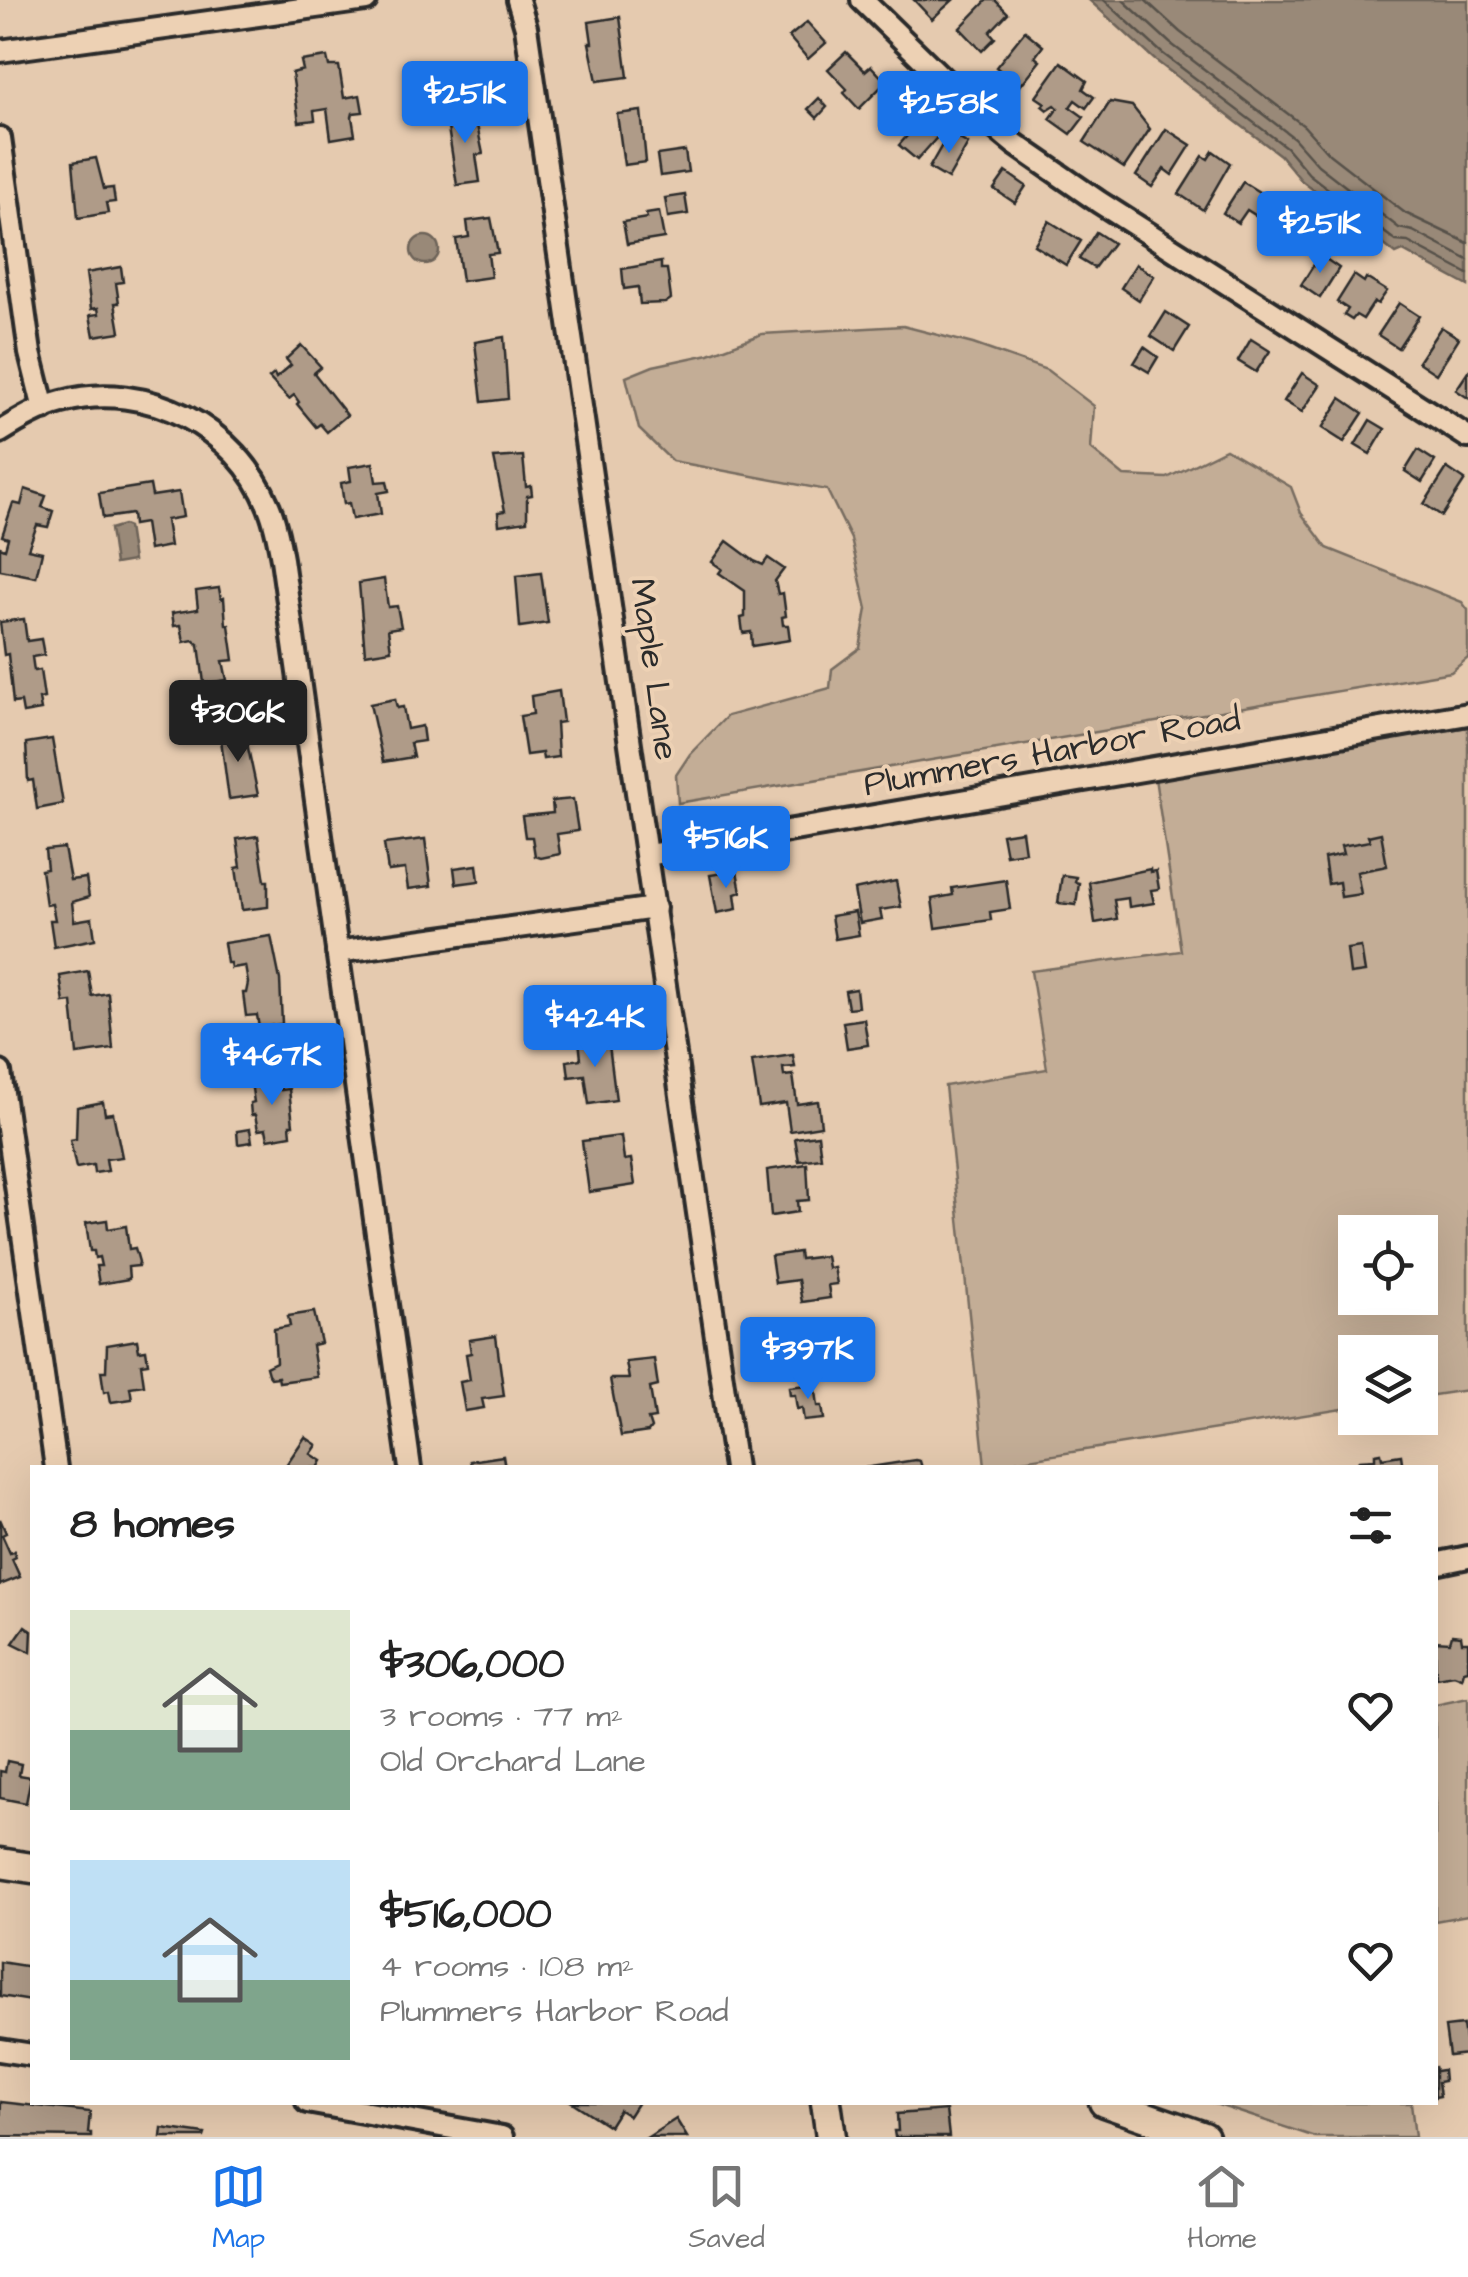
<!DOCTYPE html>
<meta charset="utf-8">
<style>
:root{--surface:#fff;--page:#f2f2f2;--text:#222;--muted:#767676;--line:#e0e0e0;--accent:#1a73e8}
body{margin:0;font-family:"Architects Daughter",sans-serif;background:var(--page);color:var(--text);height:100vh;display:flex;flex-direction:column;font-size:38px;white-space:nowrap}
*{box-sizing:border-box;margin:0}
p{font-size:32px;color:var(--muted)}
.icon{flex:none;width:55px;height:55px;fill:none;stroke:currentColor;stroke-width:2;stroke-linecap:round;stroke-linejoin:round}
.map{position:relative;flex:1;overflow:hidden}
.details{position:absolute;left:30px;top:1465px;width:1408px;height:640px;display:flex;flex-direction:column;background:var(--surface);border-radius:0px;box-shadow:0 10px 40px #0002}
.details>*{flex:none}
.fabs{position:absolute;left:1338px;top:1215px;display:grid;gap:20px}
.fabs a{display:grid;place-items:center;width:100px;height:100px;border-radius:0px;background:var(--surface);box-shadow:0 10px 40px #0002;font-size:50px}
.price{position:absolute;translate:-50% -85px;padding:0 22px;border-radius:10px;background:var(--accent);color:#fff;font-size:32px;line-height:65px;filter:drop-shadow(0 2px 5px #0008)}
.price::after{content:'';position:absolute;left:50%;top:60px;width:30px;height:22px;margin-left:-15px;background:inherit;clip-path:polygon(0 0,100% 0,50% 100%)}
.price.on{background:#222;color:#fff}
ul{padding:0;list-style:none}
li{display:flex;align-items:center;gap:30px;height:250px;padding:0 40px}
li span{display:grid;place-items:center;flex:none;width:280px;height:200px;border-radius:0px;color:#555}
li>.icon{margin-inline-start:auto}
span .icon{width:120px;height:120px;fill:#fffc;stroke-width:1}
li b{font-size:42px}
h2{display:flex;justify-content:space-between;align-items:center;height:120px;padding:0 40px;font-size:42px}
.tab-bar{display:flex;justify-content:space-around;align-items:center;height:140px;border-top:2px solid var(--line);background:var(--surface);font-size:28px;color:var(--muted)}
.tab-bar a{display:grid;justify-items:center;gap:5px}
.tab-bar .on{color:var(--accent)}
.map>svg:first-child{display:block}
</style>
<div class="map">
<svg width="1468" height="2137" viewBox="0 0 1468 2137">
<rect width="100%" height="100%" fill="#e5caaf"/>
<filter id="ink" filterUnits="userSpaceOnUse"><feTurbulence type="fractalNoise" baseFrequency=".01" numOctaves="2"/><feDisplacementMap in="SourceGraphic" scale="20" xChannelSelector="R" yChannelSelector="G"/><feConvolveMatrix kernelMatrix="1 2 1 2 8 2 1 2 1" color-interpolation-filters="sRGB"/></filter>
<g filter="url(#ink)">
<g fill="#c3ad96" stroke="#776c60" stroke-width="2.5" fill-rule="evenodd">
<path d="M 903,326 L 973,344 L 1047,370 L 1094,406 L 1091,449 L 1124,476 L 1167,478 L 1226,449 L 1291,487 L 1301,513 L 1327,548 L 1462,602 L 1468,610 L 1468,658 L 1451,672 L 678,803 L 676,775 L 690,754 L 727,716 L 830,688 L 832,669 L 860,648 L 867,609 L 851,539 L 827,490 L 672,461 L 639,429 L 626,377 L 653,366 L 709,354 L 762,334 Z"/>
<path d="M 1468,727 L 1468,1390 L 1420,1397 L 1420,1352 L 1355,1352 L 1355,1407 L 985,1466 L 945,1086 L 1047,1069 L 1031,971 L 1181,951 L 1155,778 ZM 1355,1232 L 1420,1232 L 1420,1298 L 1355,1298 Z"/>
<path d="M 1468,1698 L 1468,1915 L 1435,1921 L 1435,1705 Z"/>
<path d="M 1212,2103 L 1411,2103 L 1415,2137 L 1315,2137 Z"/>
</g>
<g fill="#998978" stroke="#6d6359" stroke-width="2.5">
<path d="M 1089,0 L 1468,0 L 1468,286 L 1403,251 L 1396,254 L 1302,181 L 1280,155 L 1155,60 Z"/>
<circle cx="425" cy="250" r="14"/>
<path d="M 123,525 L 128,527 L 133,561 L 115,564 L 110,529 Z"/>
</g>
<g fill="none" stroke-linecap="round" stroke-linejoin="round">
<g stroke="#57514a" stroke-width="2.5">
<path d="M 1104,0 L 1162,53 L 1286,147 L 1309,174 L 1355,210 L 1396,241 L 1408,242 L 1468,274"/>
<path d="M 1123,0 L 1170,43 L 1294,138 L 1318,165 L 1399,228 L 1413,231 L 1468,260"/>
<path d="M 1145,0 L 1180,32 L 1304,126 L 1329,154 L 1405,213 L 1468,243"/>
</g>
</g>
<g fill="#af9b88" stroke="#2b2b2b" stroke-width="2.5">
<path d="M 914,0 L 953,0 L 932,19 Z"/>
<path d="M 987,0 L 995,0 L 1008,13 L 990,32 L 995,38 L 982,51 L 960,28 Z"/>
<path d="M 620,17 L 628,77 L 597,81 L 589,43 L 592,43 L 589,22 Z"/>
<path d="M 807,22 L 826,43 L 808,59 L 789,37 Z"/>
<path d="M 1025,31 L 1043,46 L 1035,57 L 1040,61 L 1016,91 L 1001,79 L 1005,75 L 996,67 Z"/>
<path d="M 846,52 L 865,71 L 871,66 L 886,82 L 859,109 L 844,93 L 847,89 L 828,69 Z"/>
<path d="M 327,57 L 329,66 L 339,66 L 344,98 L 360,95 L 363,112 L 353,113 L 352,117 L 355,135 L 331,139 L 327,109 L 314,111 L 315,120 L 299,122 L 292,73 L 303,70 L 301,61 Z"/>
<path d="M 1061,62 L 1087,81 L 1083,89 L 1094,97 L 1086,108 L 1075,100 L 1070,107 L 1084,117 L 1071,134 L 1050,119 L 1058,108 L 1055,105 L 1047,110 L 1042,106 L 1045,103 L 1036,97 Z"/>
<path d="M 819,98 L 827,107 L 817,118 L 808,109 Z"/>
<path d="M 1110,102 L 1132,106 L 1150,129 L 1124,168 L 1084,142 Z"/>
<path d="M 474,111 L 483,154 L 476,155 L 480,182 L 457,185 L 446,115 Z"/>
<path d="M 641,111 L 646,162 L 624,165 L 617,114 Z"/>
<path d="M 923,118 L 941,133 L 917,160 L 899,145 Z"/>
<path d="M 1166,129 L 1191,145 L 1172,175 L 1164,169 L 1152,187 L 1136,176 Z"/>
<path d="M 949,133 L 968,144 L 948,179 L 929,168 Z"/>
<path d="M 685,151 L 688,172 L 660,176 L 657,155 Z"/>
<path d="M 1213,151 L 1230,163 L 1203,210 L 1179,194 L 1203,156 L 1208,159 Z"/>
<path d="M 96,158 L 104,189 L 113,188 L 115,202 L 106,203 L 108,213 L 78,218 L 73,162 Z"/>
<path d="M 1006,172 L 1026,186 L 1015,203 L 994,189 Z"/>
<path d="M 1243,182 L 1275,202 L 1263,220 L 1247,210 L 1238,223 L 1223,213 Z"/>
<path d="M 685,195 L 688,214 L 668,217 L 665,198 Z"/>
<path d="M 659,212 L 664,238 L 627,244 L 623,222 L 647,218 L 646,214 Z"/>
<path d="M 491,218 L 498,253 L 488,254 L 491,277 L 462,281 L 456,239 L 469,237 L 467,221 Z"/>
<path d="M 1049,221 L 1081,241 L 1066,265 L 1034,245 Z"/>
<path d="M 1096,232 L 1113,243 L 1094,268 L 1079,259 Z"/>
<path d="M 1320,255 L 1339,268 L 1320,298 L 1301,285 Z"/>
<path d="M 661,262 L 661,269 L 667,269 L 671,299 L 665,303 L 640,304 L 638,287 L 624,289 L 622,269 Z"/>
<path d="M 1136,264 L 1154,276 L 1139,300 L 1121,288 Z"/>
<path d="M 121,267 L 123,282 L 116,283 L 119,303 L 115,303 L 120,332 L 94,336 L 90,315 L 99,314 L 98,308 L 91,309 L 86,273 Z"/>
<path d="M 1354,275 L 1364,282 L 1366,278 L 1387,291 L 1378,304 L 1374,302 L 1363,319 L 1356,315 L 1352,320 L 1344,315 L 1348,309 L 1337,302 Z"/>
<path d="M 1399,303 L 1419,316 L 1398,348 L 1378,335 Z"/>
<path d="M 1166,312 L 1189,327 L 1174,351 L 1151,336 Z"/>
<path d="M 1441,327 L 1459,338 L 1436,374 L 1418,362 Z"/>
<path d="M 504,337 L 508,399 L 482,402 L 475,342 Z"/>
<path d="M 1251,339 L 1270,351 L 1256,372 L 1238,361 Z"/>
<path d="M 301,345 L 321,367 L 314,373 L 347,415 L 327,432 L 320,424 L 316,427 L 297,404 L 299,402 L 294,395 L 289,399 L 269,378 L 274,374 L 276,378 L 291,365 L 286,359 Z"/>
<path d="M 1144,347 L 1158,357 L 1149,372 L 1134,363 Z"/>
<path d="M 1468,372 L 1468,398 L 1456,390 Z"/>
<path d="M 1302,373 L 1320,385 L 1302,412 L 1284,401 Z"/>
<path d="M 1341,398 L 1363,413 L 1344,442 L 1322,428 Z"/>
<path d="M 1370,420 L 1385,429 L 1370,454 L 1355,445 Z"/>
<path d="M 1418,450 L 1435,461 L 1422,482 L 1405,471 Z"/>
<path d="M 523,456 L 526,487 L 531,486 L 532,495 L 527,496 L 527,521 L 499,525 L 498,512 L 505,511 L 494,458 Z"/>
<path d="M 373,463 L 376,482 L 387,481 L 389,491 L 378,493 L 381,514 L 352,519 L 349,503 L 344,504 L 341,483 L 351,481 L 349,467 Z"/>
<path d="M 1447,468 L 1465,480 L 1442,516 L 1424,504 Z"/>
<path d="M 150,485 L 152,496 L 179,492 L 183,517 L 166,520 L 170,546 L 149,550 L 145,523 L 133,525 L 132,514 L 103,518 L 99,493 Z"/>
<path d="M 25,489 L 46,496 L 42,507 L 53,511 L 48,527 L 37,525 L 28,549 L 42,552 L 36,577 L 0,570 L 0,547 L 5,549 L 8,538 L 2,536 L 13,503 L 21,505 Z"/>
<path d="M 727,541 L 754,561 L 763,565 L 768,558 L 784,569 L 775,581 L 778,594 L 783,593 L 786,616 L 782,617 L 783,625 L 788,625 L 790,640 L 752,646 L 751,632 L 743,633 L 741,618 L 745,617 L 745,591 L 719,573 L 722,569 L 712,562 Z"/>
<path d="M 541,573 L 548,623 L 520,627 L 516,576 Z"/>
<path d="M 384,579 L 388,607 L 397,606 L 401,627 L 388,629 L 391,650 L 365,654 L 359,583 Z"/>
<path d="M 219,588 L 221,599 L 224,598 L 226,625 L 229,625 L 234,660 L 223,661 L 227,680 L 204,683 L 199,645 L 193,640 L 184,642 L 181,625 L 174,626 L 172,613 L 198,609 L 196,591 Z"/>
<path d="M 24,619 L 27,641 L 41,639 L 44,655 L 32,657 L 34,671 L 40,670 L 44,698 L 39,699 L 41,710 L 23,713 L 21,702 L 13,703 L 8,654 L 4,655 L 0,622 Z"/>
<path d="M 559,691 L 563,722 L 556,723 L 558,757 L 543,759 L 542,753 L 526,755 L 520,716 L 533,714 L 531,696 Z"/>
<path d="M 395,699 L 397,708 L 403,707 L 407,729 L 422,726 L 424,741 L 410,743 L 413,757 L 383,762 L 370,704 Z"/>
<path d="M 244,729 L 258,795 L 229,799 L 220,732 Z"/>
<path d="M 52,739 L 63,804 L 37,809 L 33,780 L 28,781 L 26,743 Z"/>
<path d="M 573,799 L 578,831 L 557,834 L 560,854 L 541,858 L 535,856 L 532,837 L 525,837 L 522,816 L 553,813 L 552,801 Z"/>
<path d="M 1022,831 L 1025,852 L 1006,855 L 1002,834 Z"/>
<path d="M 1381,833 L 1387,866 L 1357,872 L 1361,894 L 1341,897 L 1339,882 L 1328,884 L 1324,858 L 1343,854 L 1341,846 L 1370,841 L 1368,836 Z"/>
<path d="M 258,836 L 265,881 L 268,881 L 268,907 L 242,910 L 236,868 L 241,867 L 237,839 Z"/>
<path d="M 425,839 L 431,886 L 408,889 L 405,869 L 388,871 L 384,844 Z"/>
<path d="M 64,848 L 70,880 L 86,878 L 89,897 L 72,902 L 74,921 L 92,918 L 95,939 L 54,947 L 50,920 L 55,920 L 52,904 L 46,905 L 41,870 L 47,869 L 45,850 Z"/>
<path d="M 477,865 L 479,881 L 456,884 L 454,868 Z"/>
<path d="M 1150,869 L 1150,872 L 1156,871 L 1159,889 L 1151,890 L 1154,903 L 1129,907 L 1128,898 L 1114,900 L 1117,919 L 1095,923 L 1089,882 Z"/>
<path d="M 737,871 L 741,892 L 735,894 L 737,909 L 717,913 L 710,875 Z"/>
<path d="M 1062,875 L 1076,877 L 1075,882 L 1079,883 L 1076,905 L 1058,903 Z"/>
<path d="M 1006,880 L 1010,909 L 990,912 L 991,920 L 936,928 L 932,899 L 953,895 L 952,888 Z"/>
<path d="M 896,881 L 901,907 L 880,910 L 882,919 L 860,923 L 854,890 Z"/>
<path d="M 855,912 L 859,935 L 835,939 L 831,916 Z"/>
<path d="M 271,936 L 280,980 L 282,1024 L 259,1028 L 257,1015 L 246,1016 L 243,993 L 246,993 L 248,983 L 245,966 L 231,968 L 230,963 L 227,963 L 224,943 Z"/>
<path d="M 1361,947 L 1365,972 L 1350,974 L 1347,949 Z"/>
<path d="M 88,971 L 92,996 L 108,993 L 113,1049 L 77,1054 L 72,1002 L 64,1003 L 60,976 Z"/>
<path d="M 856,989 L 858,1007 L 848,1008 L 845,991 Z"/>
<path d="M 864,1019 L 868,1045 L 847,1048 L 843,1022 Z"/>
<path d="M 608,1037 L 616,1100 L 589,1104 L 585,1075 L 569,1077 L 567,1061 L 581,1059 L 579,1040 Z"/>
<path d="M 793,1055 L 795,1067 L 783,1068 L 784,1076 L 793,1075 L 797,1104 L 818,1101 L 821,1126 L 790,1131 L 786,1103 L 759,1107 L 752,1061 Z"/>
<path d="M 279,1078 L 281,1090 L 289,1089 L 293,1125 L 290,1125 L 291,1135 L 268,1139 L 266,1129 L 258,1130 L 255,1115 L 251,1115 L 250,1103 L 254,1102 L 251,1082 Z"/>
<path d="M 103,1102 L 105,1114 L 113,1113 L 122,1157 L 106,1159 L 108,1171 L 94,1173 L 93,1165 L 76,1168 L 70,1140 L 76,1139 L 77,1107 Z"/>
<path d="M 250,1129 L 252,1142 L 238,1144 L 237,1131 Z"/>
<path d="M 818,1135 L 821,1158 L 799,1161 L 795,1138 Z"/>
<path d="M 621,1136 L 624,1160 L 631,1159 L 635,1185 L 589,1192 L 582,1141 Z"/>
<path d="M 807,1164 L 809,1200 L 797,1201 L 798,1212 L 771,1216 L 767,1170 Z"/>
<path d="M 107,1220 L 108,1229 L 126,1226 L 129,1249 L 135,1248 L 139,1262 L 138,1266 L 128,1267 L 129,1279 L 99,1284 L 96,1266 L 101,1266 L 99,1257 L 95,1258 L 94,1251 L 90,1251 L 86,1223 Z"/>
<path d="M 799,1252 L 800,1259 L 826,1256 L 828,1268 L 834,1267 L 837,1284 L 828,1285 L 830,1298 L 802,1302 L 798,1280 L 775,1283 L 771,1256 Z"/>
<path d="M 314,1312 L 321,1343 L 312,1345 L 317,1377 L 279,1382 L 278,1377 L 271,1378 L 268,1374 L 266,1367 L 276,1362 L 274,1329 L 290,1326 L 288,1316 Z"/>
<path d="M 496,1336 L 504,1396 L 482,1399 L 484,1408 L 465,1411 L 460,1382 L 470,1380 L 466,1354 L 471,1353 L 469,1340 Z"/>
<path d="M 137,1340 L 139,1351 L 146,1350 L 148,1363 L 141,1364 L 144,1385 L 130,1387 L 132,1399 L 111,1402 L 109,1391 L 104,1392 L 101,1371 L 106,1371 L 107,1345 Z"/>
<path d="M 654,1359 L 658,1386 L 650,1388 L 655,1418 L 648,1419 L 651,1428 L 648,1432 L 621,1436 L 610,1379 L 629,1379 L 626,1362 Z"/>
<path d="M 815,1384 L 818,1406 L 822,1406 L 824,1419 L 804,1421 L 802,1408 L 797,1409 L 795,1395 L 790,1395 L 789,1387 Z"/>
<path d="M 305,1437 L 317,1445 L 311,1454 L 322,1461 L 318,1468 L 284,1468 Z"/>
<path d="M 1381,1453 L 1382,1458 L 1401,1455 L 1403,1468 L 1357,1468 L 1359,1460 L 1375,1459 L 1375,1454 Z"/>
<path d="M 503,1456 L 505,1468 L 472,1468 L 470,1461 Z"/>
<path d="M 915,1460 L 920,1461 L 922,1468 L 864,1468 Z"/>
<path d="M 0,1519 L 6,1533 L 2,1535 L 10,1553 L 14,1551 L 16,1557 L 12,1559 L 20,1577 L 0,1585 Z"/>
<path d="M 25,1626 L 32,1631 L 31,1652 L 13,1643 Z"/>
<path d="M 1452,1635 L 1461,1636 L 1462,1642 L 1468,1642 L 1468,1670 L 1464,1671 L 1462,1678 L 1454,1675 L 1436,1678 L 1435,1641 L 1450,1642 Z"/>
<path d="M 7,1761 L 21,1764 L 19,1775 L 31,1777 L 26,1803 L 0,1798 L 0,1771 L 5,1772 Z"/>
<path d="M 0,1962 L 32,1967 L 32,2001 L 0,1996 Z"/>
<path d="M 1463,2025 L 1467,2054 L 1449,2056 L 1445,2027 Z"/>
<path d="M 1435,2066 L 1436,2071 L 1443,2070 L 1444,2081 L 1438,2082 L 1440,2096 L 1435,2097 Z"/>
<path d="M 1,2102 L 90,2112 L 88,2133 L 91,2133 L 91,2137 L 0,2136 Z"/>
<path d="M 572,2102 L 638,2102 L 629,2116 L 619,2110 L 609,2126 Z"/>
<path d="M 946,2110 L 949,2137 L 895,2137 L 894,2131 L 898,2131 L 897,2114 Z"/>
<path d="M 676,2119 L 687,2137 L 648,2137 Z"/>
<path d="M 162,2128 L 205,2134 L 204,2137 L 161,2137 Z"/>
</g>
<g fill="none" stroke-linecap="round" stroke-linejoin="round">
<g stroke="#2b2b2b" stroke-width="28">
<g id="street">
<path d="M 518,0 L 526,27 L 735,1468"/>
<path d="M 862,0 L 980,115 L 1015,144 L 1099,202 L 1468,437"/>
<path d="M 0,51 L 366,0"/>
<path d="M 0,138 L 30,353 L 44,409"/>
<path d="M 0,432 C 19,420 39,408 62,402 C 146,379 237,428 269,507 C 276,524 279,542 282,559 L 410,1468"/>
<path d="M 648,855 L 1468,714"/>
<path d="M 337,952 L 655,908"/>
<path d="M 0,1072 L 56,1468"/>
<path d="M 1435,1564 L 1468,1557"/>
<path d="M 0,2050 L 32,2055"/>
<path d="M 307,2102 L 502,2137"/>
</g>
</g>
<g stroke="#2b2b2b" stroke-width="35">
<g id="secondary">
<path d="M 0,1863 L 32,1868"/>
<path d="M 826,2102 L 831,2137"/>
<path d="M 1104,2102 L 1204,2137"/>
</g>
</g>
<use href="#street" stroke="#edd1b4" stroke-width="20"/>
<use href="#secondary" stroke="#edd1b4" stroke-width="28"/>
</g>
</g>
<g text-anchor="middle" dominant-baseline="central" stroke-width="8" stroke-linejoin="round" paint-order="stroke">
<g font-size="35" fill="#2b2b2b" stroke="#edd1b4">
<text transform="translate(654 669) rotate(82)">Maple Lane</text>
<text transform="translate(1052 752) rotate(-10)">Plummers Harbor Road</text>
</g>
</g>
</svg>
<div class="fabs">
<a><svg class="icon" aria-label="locate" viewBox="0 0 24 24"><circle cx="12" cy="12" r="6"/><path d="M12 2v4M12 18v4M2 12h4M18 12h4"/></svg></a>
<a><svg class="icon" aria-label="layers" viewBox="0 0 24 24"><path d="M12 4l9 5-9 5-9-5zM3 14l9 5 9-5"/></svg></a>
</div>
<b class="price" style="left:465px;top:146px">$251K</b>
<b class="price" style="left:949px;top:156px">$258K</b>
<b class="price" style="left:1320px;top:276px">$251K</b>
<b class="price on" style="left:238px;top:765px">$306K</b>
<b class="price" style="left:726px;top:891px">$516K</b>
<b class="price" style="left:595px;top:1070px">$424K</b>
<b class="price" style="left:272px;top:1108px">$467K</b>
<b class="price" style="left:808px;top:1402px">$397K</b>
<section class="details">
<h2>8 homes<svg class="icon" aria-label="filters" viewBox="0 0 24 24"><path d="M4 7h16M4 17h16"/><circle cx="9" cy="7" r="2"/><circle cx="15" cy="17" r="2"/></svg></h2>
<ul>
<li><span style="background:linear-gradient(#dfe7d0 60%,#7fa58c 0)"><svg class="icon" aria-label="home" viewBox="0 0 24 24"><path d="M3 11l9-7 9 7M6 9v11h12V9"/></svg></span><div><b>$306,000</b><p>3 rooms · 77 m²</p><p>Old Orchard Lane</p></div><svg class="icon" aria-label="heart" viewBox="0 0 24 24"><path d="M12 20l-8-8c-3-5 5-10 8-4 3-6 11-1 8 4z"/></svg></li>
<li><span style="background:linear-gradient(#bfe0f5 60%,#7fa58c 0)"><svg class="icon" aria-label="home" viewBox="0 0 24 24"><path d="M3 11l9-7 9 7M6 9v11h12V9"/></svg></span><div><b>$516,000</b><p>4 rooms · 108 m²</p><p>Plummers Harbor Road</p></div><svg class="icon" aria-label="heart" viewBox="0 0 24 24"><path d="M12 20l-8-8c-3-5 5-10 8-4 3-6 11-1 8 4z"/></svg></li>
</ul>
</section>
</div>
<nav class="tab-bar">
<a class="on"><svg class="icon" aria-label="map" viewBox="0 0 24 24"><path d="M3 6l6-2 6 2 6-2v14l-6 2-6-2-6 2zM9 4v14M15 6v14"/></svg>Map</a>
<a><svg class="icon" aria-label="saved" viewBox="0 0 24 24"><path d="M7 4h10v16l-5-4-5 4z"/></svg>Saved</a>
<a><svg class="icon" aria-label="home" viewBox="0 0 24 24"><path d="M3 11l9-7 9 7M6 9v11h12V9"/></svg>Home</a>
</nav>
